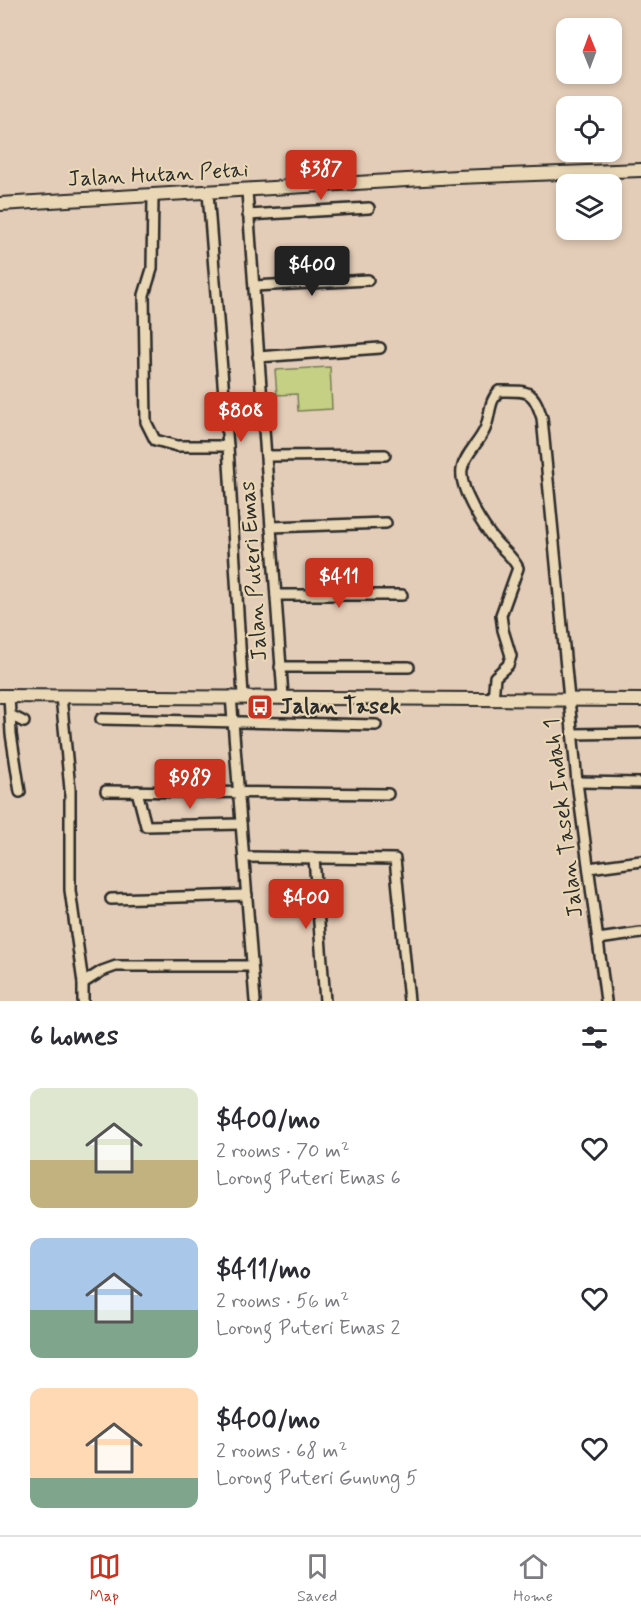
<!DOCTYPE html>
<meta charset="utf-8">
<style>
:root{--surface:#fff;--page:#f7f7f7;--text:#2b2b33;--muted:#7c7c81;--line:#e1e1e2;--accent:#c8321e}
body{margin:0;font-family:Mynerve,sans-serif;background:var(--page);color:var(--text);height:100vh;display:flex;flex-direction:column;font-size:22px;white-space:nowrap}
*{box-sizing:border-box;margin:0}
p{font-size:20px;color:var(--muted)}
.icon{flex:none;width:33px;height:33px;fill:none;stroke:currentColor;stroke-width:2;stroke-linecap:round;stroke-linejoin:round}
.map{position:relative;height:1001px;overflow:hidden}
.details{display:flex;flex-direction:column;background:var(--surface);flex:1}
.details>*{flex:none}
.needle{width:39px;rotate:359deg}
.controls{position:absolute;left:556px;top:18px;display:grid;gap:12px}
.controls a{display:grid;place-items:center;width:66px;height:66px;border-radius:12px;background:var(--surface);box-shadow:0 3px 9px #0003;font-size:30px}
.price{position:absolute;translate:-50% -51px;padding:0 14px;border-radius:6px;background:var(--accent);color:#fff;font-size:20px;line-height:39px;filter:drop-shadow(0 2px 3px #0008)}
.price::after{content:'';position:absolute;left:50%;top:36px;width:18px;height:14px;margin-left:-9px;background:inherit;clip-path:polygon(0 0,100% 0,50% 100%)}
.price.active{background:#222;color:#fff}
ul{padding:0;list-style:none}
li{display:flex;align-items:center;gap:18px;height:150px;padding:0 30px}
li span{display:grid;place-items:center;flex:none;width:168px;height:120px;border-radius:12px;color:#555}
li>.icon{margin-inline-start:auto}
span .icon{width:72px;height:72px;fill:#fffc;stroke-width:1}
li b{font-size:26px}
h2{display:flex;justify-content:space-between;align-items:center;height:72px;padding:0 30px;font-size:26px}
.dock{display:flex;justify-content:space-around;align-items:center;height:84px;border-top:2px solid var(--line);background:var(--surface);font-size:16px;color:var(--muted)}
.dock a{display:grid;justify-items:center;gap:3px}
.dock .active{color:var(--accent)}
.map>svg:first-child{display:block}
</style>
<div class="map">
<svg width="641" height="1001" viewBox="0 0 641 1001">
<rect width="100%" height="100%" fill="#e4cdb8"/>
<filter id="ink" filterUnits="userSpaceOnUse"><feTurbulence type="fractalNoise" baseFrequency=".0167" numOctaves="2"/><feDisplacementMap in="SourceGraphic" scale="12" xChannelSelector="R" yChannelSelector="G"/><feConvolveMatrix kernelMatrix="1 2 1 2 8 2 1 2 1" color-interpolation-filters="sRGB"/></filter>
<g filter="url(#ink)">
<path fill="#c5d084" stroke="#787e58" stroke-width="1.5" d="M 330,367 L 332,409 L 298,411 L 297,394 L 277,395 L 275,370 Z"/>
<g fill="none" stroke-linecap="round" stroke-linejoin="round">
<g stroke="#2b2b2b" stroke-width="14">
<g id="street">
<path d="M 247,191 L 283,696"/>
<path d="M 208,193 L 228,446 L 243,696"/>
<path d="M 153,196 L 152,269 L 144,295 L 146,422 L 155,440 L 177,446 L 228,446"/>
<path d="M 248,215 L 369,208"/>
<path d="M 254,286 L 368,280"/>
<path d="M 258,357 L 380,348"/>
<path d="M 266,456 L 385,455"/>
<path d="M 271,527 L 386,523"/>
<path d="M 276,595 L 402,595"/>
<path d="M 280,667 L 409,667"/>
<path d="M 9,695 L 11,734 L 20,792"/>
<path d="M 61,696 L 70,789 L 70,890 L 83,983 L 83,1001"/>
<path d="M 231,696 L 255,1001"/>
<path d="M 493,700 L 495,677 L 508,665 L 511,656 L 503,630 L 501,615 L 518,568 C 513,557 505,552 497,543 C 484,528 459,490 462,469 C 465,454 479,443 485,429 C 491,415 488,402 499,391 C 528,391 533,389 542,418 L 577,782 L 606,1001"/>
<path d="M 10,715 L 24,722"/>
<path d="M 101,719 L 376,725"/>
<path d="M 572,734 L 641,733"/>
<path d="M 577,782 L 641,783"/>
<path d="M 106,791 L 388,794"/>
<path d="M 137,791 L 146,826 L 241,824"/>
<path d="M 244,857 L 395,859 L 409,1001"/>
<path d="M 314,858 L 325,1001"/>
<path d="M 589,868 L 641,861"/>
<path d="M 111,899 L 247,895"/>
<path d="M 598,939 L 641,933"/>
<path d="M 83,983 L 102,971 L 116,966 L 252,966"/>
</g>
</g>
<g stroke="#2b2b2b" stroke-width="16">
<g id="secondary">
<path d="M 0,204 L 457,177 L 641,170"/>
<path d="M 0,696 L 641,700"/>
</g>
</g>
<use href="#street" stroke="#e9d7b5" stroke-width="9"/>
<use href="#secondary" stroke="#e9d7b5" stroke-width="12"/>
</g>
</g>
<defs>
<g id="bus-square" transform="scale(1.35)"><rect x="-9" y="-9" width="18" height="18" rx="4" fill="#c8321e" stroke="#e9d7b5"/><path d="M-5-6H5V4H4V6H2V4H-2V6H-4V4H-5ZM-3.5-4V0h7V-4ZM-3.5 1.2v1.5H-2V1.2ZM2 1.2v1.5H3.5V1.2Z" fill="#fff"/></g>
</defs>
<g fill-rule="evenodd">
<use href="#bus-square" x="260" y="707"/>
</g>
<g text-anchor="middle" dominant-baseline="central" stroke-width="4.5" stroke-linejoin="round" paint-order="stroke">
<g font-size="22" fill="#2b2b2b" stroke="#e9d7b5">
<text transform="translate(158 175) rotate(-3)">Jalan Hutan Petai</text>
<text transform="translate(254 571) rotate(-94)">Jalan Puteri Emas</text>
<text transform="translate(564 818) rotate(-97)">Jalan Tasek Indah 1</text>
</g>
<g font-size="22" font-weight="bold" fill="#2b2b2b" stroke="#e9d7b5" text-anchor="start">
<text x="280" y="707">Jalan Tasek</text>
</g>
</g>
</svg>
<div class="controls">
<a><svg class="needle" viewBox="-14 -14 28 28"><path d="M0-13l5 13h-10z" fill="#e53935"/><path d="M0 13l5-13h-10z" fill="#7c7c81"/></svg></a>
<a><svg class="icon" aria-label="locate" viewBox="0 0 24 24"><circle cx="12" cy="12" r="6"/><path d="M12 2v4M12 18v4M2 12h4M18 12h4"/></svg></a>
<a><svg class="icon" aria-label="layers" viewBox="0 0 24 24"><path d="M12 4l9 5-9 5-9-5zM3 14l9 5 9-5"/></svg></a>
</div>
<b class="price" style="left:321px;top:201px">$387</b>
<b class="price active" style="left:312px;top:297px">$400</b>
<b class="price" style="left:241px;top:443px">$808</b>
<b class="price" style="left:339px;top:609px">$411</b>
<b class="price" style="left:190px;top:810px">$989</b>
<b class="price" style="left:306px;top:930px">$400</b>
</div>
<section class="details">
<h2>6 homes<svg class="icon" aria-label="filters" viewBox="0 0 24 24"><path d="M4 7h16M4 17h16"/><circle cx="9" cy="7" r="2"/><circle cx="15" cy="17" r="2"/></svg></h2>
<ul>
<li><span style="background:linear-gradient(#dfe7d0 60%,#c2b280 0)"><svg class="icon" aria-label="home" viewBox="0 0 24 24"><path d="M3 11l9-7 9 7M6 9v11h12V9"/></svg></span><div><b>$400/mo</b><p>2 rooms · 70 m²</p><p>Lorong Puteri Emas 6</p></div><svg class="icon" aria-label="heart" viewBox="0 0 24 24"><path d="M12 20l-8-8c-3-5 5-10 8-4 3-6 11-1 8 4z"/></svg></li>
<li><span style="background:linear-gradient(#a9c7e8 60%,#7fa58c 0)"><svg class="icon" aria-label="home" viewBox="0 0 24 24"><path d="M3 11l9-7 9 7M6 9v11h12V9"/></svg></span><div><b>$411/mo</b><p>2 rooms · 56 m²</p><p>Lorong Puteri Emas 2</p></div><svg class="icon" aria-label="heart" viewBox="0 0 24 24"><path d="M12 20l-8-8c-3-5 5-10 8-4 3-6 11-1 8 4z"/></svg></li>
<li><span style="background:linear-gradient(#ffd9b3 75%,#7fa58c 0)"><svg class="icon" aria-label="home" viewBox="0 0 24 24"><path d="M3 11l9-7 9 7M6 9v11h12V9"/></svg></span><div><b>$400/mo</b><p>2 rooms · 68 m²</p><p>Lorong Puteri Gunung 5</p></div><svg class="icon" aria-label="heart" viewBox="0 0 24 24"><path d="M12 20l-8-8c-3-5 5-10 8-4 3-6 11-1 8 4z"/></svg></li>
</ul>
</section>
<nav class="dock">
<a class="active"><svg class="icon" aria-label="map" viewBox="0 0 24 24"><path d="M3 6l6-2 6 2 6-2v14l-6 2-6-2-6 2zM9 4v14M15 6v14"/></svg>Map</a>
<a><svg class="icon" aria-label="saved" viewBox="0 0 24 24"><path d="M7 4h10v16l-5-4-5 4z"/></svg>Saved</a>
<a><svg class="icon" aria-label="home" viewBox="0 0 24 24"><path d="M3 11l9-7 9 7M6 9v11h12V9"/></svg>Home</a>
</nav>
